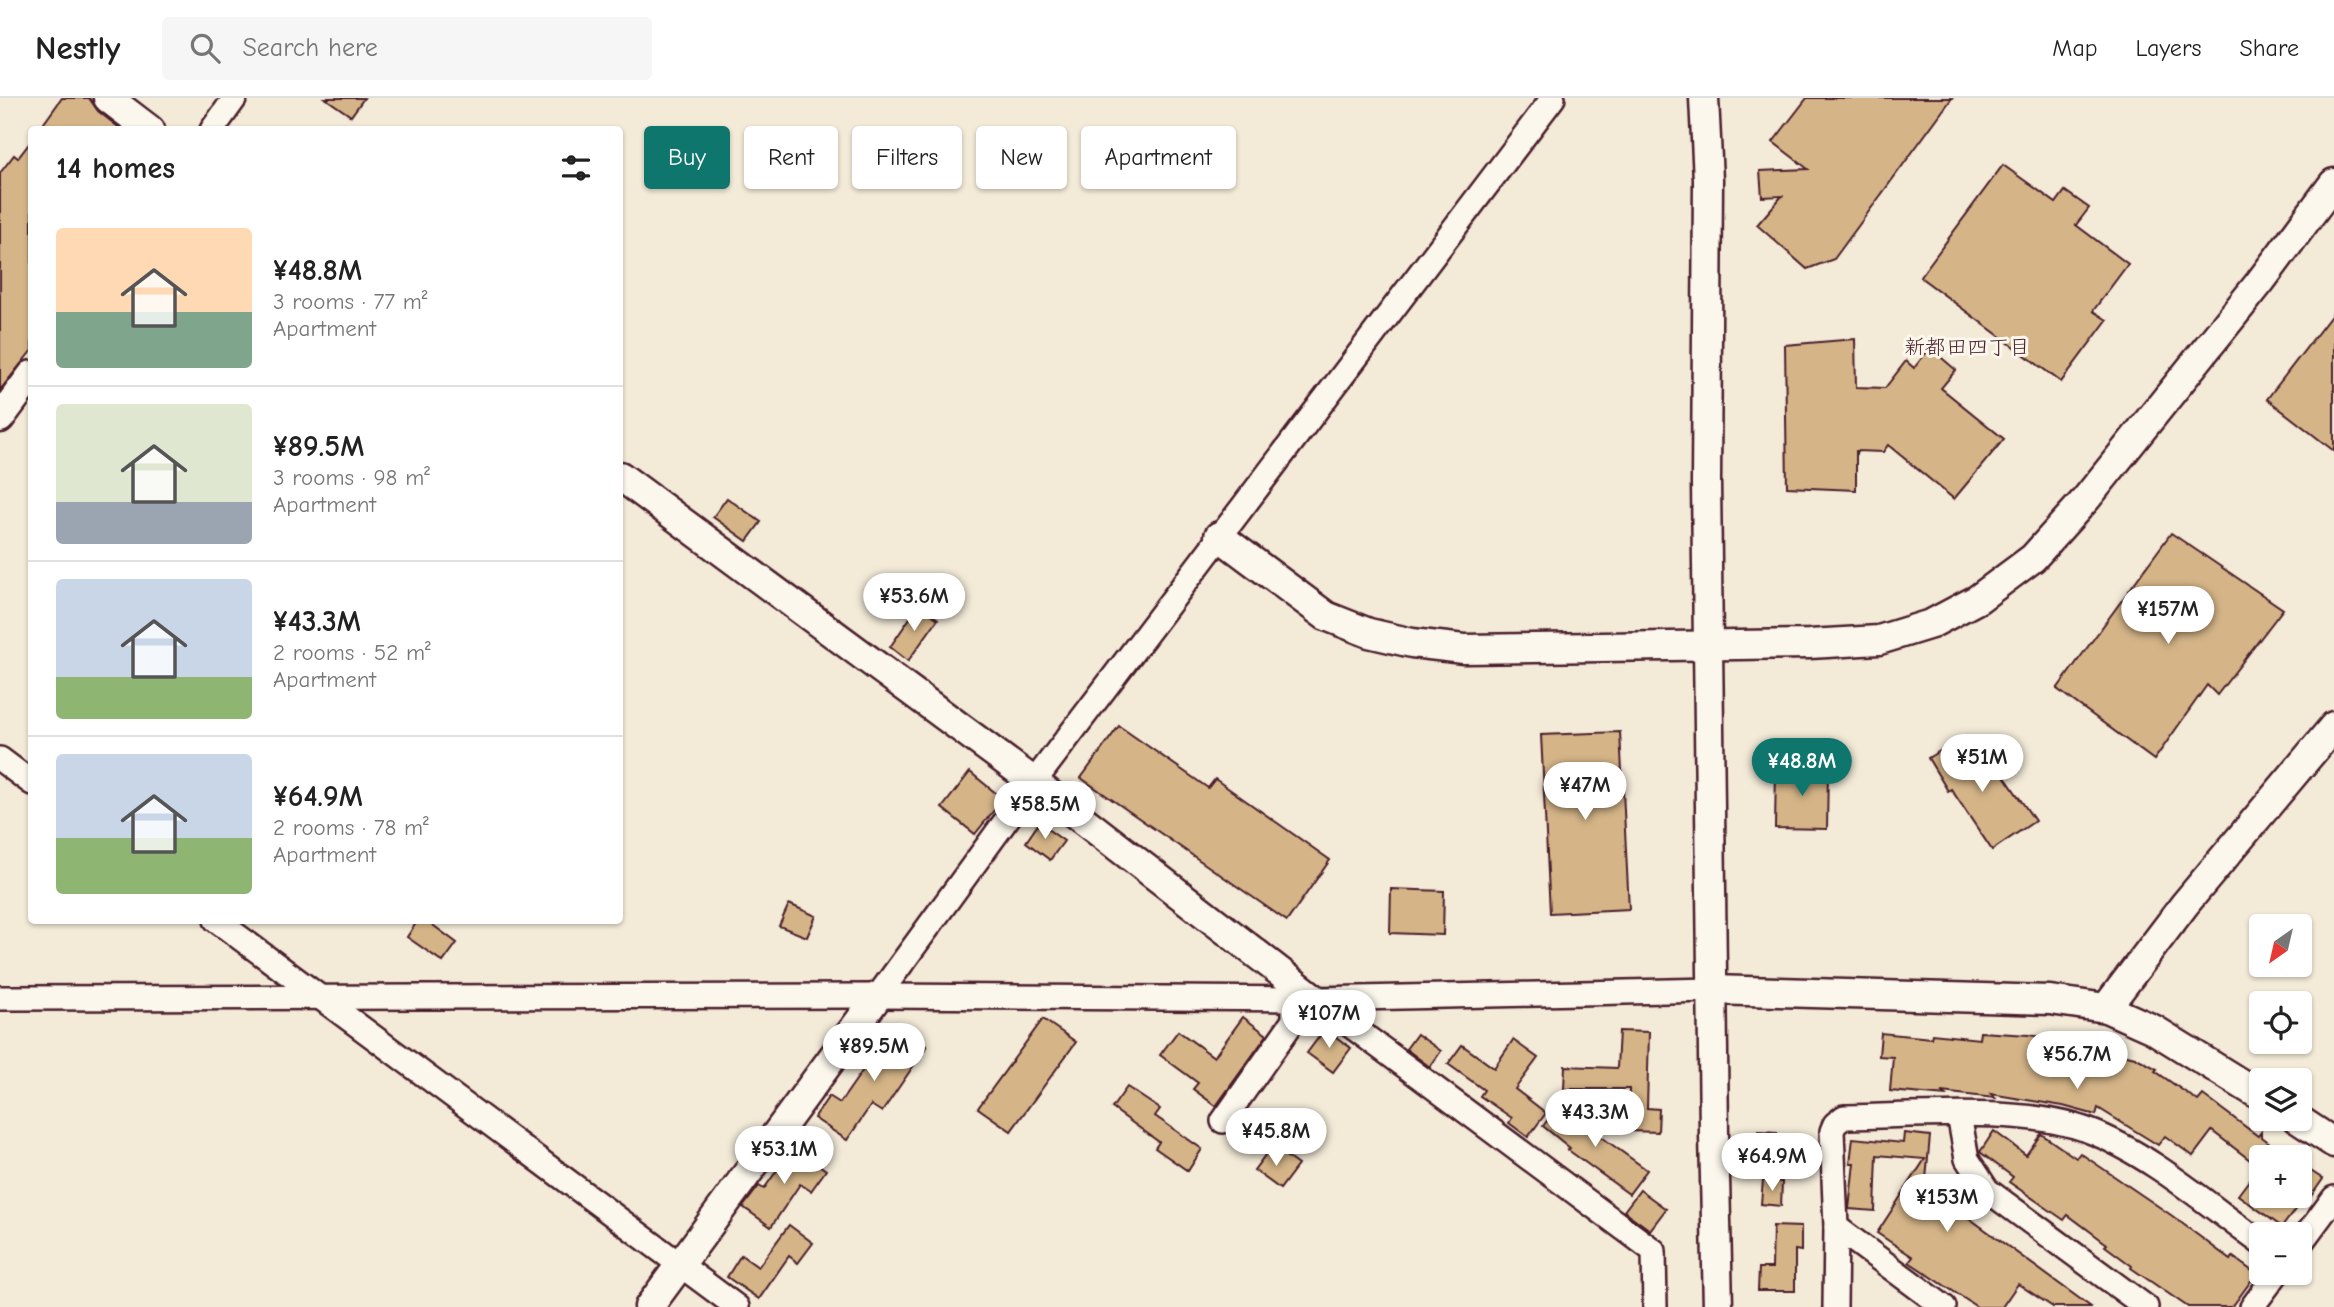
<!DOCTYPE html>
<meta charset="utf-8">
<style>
:root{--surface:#fff;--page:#f6f6f6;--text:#222;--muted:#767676;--line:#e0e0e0;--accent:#0f766e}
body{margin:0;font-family:"Comic Neue","Klee One",sans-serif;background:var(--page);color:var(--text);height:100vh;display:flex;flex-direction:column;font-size:26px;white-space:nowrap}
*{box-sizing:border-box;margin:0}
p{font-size:23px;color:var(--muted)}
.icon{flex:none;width:38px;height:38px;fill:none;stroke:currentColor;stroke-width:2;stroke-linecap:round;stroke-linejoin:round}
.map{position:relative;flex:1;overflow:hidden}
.drawer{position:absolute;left:28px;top:28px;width:595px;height:798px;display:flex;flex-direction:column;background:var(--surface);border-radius:7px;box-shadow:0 2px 5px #0004}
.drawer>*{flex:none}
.top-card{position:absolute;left:644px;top:28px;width:665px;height:63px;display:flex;gap:14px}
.needle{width:46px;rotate:214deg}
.buttons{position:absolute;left:2249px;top:816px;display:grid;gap:14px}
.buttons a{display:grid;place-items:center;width:63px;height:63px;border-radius:7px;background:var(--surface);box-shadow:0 2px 5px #0004;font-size:35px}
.price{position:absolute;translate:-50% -60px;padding:0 16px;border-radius:24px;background:#fff;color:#222;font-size:23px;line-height:46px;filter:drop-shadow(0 2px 4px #0008)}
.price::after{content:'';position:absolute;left:50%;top:42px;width:21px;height:16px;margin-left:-10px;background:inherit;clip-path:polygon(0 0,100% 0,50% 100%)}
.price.selected{background:var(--accent);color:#fff}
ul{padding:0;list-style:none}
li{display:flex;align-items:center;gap:21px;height:175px;padding:0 28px}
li+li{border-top:2px solid var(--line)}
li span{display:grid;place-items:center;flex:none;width:196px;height:140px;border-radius:7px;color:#555}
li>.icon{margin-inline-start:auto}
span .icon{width:84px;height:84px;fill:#fffc;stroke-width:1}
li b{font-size:30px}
h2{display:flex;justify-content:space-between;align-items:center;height:84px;padding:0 28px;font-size:30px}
.chip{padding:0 24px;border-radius:7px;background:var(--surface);box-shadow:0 2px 5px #0004;font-size:24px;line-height:63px}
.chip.selected{background:var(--accent);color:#fff}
header{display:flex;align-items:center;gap:42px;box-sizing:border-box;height:98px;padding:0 35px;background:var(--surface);border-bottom:2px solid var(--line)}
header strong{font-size:33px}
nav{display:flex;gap:38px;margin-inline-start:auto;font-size:24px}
.search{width:490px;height:63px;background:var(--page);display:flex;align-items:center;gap:18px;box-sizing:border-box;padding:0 24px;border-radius:7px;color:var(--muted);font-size:26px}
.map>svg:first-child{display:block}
</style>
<header>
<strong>Nestly</strong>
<div class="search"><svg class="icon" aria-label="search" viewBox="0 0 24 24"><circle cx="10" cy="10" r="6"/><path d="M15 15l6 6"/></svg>Search here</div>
<nav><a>Map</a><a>Layers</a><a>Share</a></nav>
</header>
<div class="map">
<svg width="2334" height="1209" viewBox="0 0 2334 1209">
<rect width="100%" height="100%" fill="#f3ead8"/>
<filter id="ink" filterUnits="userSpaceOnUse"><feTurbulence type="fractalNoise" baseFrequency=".0143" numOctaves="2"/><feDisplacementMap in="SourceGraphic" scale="14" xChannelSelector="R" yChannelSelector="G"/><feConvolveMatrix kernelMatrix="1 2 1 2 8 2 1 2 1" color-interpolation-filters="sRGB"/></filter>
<g filter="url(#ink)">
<g fill="#d5b588" stroke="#4a1f2b" stroke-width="2">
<path d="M 62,0 L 89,0 L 98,13 L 122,32 L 39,32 Z"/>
<path d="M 325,0 L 364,0 L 351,18 Z"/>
<path d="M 1807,0 L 1952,0 L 1834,161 L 1807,171 L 1757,127 L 1782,98 L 1762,99 L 1760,73 L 1808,71 L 1773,44 Z"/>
<path d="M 32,42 L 32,252 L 0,292 L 0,75 L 14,57 L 18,60 Z"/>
<path d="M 2003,67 L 2056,105 L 2065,93 L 2089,110 L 2076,127 L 2128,166 L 2093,213 L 2107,222 L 2061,284 L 1920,179 Z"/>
<path d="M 2334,214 L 2334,353 L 2267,301 Z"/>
<path d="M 1855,241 L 1856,289 L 1885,290 L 1906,263 L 1914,270 L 1930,250 L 1956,272 L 1941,290 L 2004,341 L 1954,401 L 1888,347 L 1883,354 L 1856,353 L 1856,392 L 1787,389 L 1785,247 Z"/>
<path d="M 727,400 L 761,424 L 747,443 L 713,419 Z"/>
<path d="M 2171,435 L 2283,511 L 2217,597 L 2207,587 L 2154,662 L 2057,591 Z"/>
<path d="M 919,507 L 938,521 L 908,563 L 890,549 Z"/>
<path d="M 1119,628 L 1208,690 L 1215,681 L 1330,762 L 1287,823 L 1081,680 Z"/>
<path d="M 1620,634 L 1629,811 L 1550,815 L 1541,637 Z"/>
<path d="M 1963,639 L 1988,680 L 2000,672 L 2035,723 L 1992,752 L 1951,691 L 1948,693 L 1928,660 Z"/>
<path d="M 1776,669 L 1828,670 L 1827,731 L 1775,730 Z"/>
<path d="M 970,674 L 1003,701 L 975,736 L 942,710 Z"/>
<path d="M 1039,725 L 1064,743 L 1050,762 L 1026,744 Z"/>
<path d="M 1391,791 L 1444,793 L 1443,837 L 1390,835 Z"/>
<path d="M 789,806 L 816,818 L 807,839 L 779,828 Z"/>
<path d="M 418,822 L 426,822 L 457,845 L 443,864 L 407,839 Z"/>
<path d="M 1243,919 L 1267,937 L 1216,1008 L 1193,991 L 1198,985 L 1160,957 L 1178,933 L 1214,959 Z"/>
<path d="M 1043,921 L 1076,944 L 1011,1033 L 978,1010 Z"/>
<path d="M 895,926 L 927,948 L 882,1014 L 871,1007 L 847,1042 L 814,1020 L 829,998 L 840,1005 Z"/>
<path d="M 1325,931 L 1351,950 L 1333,974 L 1307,955 Z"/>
<path d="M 1619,933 L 1649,934 L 1647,1010 L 1659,1011 L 1658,1034 L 1628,1033 L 1629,991 L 1564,991 L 1565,968 L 1617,970 Z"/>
<path d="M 1980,934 L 2029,937 L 2083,946 L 2135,959 L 2157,971 L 2155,973 L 2198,1003 L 2203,997 L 2258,1038 L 2261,1034 L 2261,1039 L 2287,1059 L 2261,1059 L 2261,1097 L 2281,1097 L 2297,1109 L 2282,1129 L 2238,1097 L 2259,1069 L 2212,1033 L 2193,1058 L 2165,1038 L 2158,1047 L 2098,1010 L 2096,1017 L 2063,1008 L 1991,996 L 1995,1000 L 1941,994 L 1947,998 L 1890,993 L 1893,959 L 1879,958 L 1881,935 L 1931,940 L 1932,936 L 1979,941 Z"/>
<path d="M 1417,936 L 1441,953 L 1430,969 L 1406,951 Z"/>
<path d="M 1513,942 L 1538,960 L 1515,991 L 1546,1015 L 1528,1039 L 1509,1025 L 1512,1020 L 1480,998 L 1484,992 L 1448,966 L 1462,947 L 1494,970 Z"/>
<path d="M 1127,989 L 1160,1011 L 1155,1018 L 1202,1051 L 1188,1073 L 1155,1050 L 1159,1044 L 1112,1010 Z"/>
<path d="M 1561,1005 L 1580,1019 L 1578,1022 L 1647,1072 L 1629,1096 L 1568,1052 L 1570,1050 L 1543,1028 Z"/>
<path d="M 1758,1033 L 1777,1034 L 1775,1058 L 1756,1057 Z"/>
<path d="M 1994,1033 L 2026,1057 L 2041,1036 L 2076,1060 L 2080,1055 L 2171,1117 L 2231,1162 L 2233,1159 L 2256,1176 L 2232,1209 L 2188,1209 L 2131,1170 L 2132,1168 L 2105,1148 L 2107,1146 L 2068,1117 L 2064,1122 L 2009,1084 L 2013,1079 L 1980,1054 Z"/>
<path d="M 1904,1035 L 1930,1038 L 1926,1081 L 1947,1096 L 1943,1101 L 2091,1209 L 2053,1209 L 2018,1186 L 2002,1209 L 1977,1209 L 1909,1164 L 1913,1159 L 1877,1135 L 1925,1061 L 1877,1057 L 1875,1113 L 1849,1111 L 1854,1065 L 1850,1065 L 1853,1040 L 1903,1045 Z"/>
<path d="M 1272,1048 L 1298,1067 L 1280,1091 L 1254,1072 Z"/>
<path d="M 793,1049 L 826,1072 L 811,1093 L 800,1086 L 771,1129 L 743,1109 L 759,1088 L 764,1091 Z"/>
<path d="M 2300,1066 L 2323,1081 L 2309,1101 L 2300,1095 Z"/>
<path d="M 1763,1082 L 1782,1084 L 1781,1108 L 1761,1106 Z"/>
<path d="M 1640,1092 L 1666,1111 L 1650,1132 L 1624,1113 Z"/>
<path d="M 789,1127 L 813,1145 L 798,1165 L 789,1158 L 759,1201 L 727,1179 L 741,1157 L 758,1169 Z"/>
<path d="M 1773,1128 L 1801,1129 L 1801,1153 L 1795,1152 L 1795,1193 L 1758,1193 L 1759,1170 L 1772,1170 Z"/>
</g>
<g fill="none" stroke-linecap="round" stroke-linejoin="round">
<g stroke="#4a1f2b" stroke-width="28">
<g id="minor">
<path d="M 212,32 L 235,0"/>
<path d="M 0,661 L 32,685"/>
<path d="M 216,822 L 737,1209"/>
<path d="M 878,898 L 1034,684 L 1553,0"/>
<path d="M 0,900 L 878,898 L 1315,901 L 1712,892"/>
<path d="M 1315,901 L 1654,1153 L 1655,1209"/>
<path d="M 1959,1017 L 1967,1061 L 1987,1092 L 2146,1209"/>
<path d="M 1223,1023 L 1294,922 L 1294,901"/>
<path d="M 1836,1129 L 1944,1209"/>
<path d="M 2300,1146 L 2334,1100"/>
<path d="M 1835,1209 L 1836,1129 L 1832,1033 L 1835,1026 L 1844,1019 C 1915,1018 2021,1008 2087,1032 C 2149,1055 2208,1107 2261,1145"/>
<path d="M 2252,1209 L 2278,1174"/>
</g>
</g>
<g stroke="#4a1f2b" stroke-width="33">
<g id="tertiary">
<path d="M 108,0 L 150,32"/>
<path d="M 1704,0 L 1708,82 L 1706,384 L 1714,1036 L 1718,1209"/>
<path d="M 0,320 L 32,277"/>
<path d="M 620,378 L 1034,684 L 1315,901"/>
<path d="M 1219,438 L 1326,518 L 1369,535 L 1412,545 L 1464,551 L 1809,546 L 1879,542 L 1931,526 L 1978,501 L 2033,460 L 2086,401 L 2260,184 L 2334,85"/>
<path d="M 1712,892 L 2050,902 L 2106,910 L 2185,806 L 2334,628"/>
<path d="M 2106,910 L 2153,931 L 2261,998"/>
<path d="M 2296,1020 L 2334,1045"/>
<path d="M 649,1209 L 878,898"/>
</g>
</g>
<use href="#minor" stroke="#fbf7ec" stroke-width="23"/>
<use href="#tertiary" stroke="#fbf7ec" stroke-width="28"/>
</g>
</g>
<g text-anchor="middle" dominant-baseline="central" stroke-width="6" stroke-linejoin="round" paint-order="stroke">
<g font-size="21" fill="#4a1f2b" stroke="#fbf7ec">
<text x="1967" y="249">新都田四丁目</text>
</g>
</g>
</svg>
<div class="buttons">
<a><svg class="needle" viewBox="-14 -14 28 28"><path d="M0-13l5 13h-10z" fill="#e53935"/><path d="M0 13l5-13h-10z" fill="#767676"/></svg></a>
<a><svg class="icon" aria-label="locate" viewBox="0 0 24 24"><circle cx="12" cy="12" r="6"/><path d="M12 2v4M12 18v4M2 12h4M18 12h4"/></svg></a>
<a><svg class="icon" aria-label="layers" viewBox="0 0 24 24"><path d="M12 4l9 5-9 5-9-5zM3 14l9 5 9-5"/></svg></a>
<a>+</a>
<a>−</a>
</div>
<b class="price" style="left:914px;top:535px">¥53.6M</b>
<b class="price" style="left:2168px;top:548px">¥157M</b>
<b class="price" style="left:1982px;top:696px">¥51M</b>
<b class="price selected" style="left:1802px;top:700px">¥48.8M</b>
<b class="price" style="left:1585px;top:724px">¥47M</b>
<b class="price" style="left:1045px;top:743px">¥58.5M</b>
<b class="price" style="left:1329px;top:952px">¥107M</b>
<b class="price" style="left:874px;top:985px">¥89.5M</b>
<b class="price" style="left:2077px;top:993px">¥56.7M</b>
<b class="price" style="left:1595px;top:1051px">¥43.3M</b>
<b class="price" style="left:1276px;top:1070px">¥45.8M</b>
<b class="price" style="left:784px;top:1088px">¥53.1M</b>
<b class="price" style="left:1772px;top:1095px">¥64.9M</b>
<b class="price" style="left:1947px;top:1136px">¥153M</b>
<div class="top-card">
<a class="chip selected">Buy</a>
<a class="chip">Rent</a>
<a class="chip">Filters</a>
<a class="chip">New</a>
<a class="chip">Apartment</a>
</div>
<section class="drawer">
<h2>14 homes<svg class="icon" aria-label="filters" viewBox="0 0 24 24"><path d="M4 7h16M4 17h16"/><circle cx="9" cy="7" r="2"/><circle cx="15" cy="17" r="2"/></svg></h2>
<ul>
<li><span style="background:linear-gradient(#ffd9b3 60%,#7fa58c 0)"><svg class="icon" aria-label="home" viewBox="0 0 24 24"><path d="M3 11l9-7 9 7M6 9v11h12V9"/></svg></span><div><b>¥48.8M</b><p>3 rooms · 77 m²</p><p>Apartment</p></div></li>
<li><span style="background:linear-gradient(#dfe7d0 70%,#9aa5b1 0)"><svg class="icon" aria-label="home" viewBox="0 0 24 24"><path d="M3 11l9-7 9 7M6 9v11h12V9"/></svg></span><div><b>¥89.5M</b><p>3 rooms · 98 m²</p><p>Apartment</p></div></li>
<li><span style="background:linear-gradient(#c9d6e8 70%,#8fb573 0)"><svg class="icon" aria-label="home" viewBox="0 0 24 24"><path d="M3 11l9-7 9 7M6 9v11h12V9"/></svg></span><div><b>¥43.3M</b><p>2 rooms · 52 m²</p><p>Apartment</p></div></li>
<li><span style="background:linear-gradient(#c9d6e8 60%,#8fb573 0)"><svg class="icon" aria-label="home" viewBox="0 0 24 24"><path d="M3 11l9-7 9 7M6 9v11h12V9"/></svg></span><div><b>¥64.9M</b><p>2 rooms · 78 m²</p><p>Apartment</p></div></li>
</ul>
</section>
</div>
